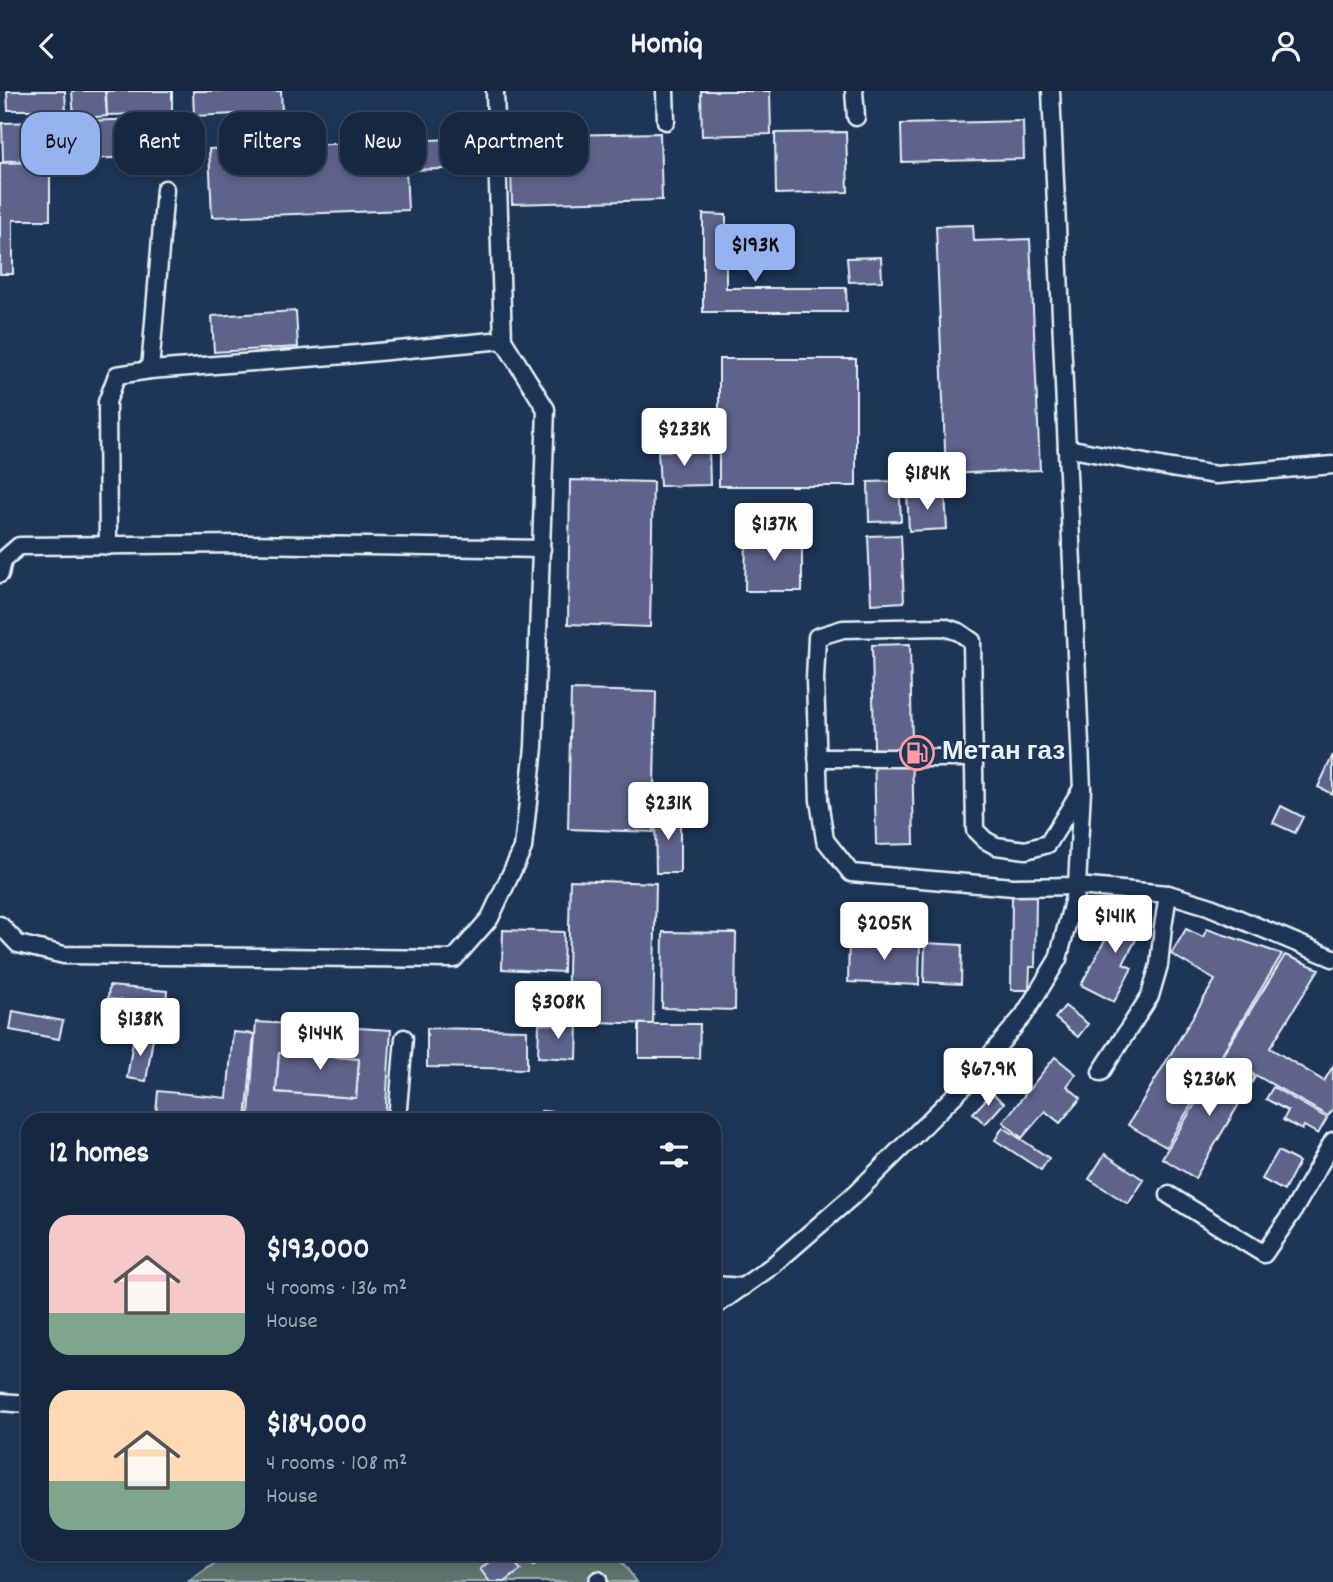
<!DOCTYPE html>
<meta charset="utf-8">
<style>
:root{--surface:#162841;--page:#23344c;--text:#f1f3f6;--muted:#9ea6b1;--line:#35445a;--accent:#95b2f1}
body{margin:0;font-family:Dekko,sans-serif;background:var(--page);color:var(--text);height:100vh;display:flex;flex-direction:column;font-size:26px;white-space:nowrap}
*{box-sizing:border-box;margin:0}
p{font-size:23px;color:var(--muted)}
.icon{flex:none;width:38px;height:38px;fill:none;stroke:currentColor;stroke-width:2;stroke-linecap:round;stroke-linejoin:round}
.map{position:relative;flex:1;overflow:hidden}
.side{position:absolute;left:21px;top:1022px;width:700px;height:448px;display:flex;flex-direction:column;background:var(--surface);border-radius:21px;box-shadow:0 4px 10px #0003,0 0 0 2px var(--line)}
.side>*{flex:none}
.hud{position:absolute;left:21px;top:21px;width:700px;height:63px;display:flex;gap:14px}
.price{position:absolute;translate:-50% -60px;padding:0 16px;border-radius:7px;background:#fff;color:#222;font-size:23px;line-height:46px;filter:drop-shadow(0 2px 4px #0008)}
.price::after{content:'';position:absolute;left:50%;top:42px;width:21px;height:16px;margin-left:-10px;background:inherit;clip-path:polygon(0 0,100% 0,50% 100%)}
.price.selected{background:var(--accent);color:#111}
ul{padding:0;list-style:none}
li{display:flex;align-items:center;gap:21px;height:175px;padding:0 28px}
li span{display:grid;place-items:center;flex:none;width:196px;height:140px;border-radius:21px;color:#555}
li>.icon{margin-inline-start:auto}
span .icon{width:84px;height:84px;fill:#fffc;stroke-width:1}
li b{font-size:30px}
h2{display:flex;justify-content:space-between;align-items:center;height:84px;padding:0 28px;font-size:30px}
.tag{padding:0 24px;border-radius:21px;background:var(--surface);box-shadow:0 4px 10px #0003,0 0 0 2px var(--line);font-size:24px;line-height:63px}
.tag.selected{background:var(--accent);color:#111}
header{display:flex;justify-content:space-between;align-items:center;height:91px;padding:0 28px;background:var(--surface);font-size:32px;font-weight:800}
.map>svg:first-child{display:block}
</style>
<header><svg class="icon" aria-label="back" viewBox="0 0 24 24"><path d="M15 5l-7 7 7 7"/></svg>Homiq<svg class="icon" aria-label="person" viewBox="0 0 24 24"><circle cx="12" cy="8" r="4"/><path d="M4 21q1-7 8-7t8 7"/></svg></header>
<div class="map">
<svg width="1333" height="1491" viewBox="0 0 1333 1491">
<rect width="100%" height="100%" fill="#1d3557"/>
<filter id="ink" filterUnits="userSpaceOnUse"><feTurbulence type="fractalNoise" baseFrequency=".0143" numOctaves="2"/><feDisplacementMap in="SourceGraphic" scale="14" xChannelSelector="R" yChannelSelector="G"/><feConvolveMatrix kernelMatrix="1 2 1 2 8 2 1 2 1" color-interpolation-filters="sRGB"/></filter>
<g filter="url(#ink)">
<path fill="#5e736e" stroke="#a3b2b3" stroke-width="2" d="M 228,1463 L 616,1463 L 637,1491 L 188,1491 Z"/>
<g fill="#5d648b" stroke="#e8f1f8" stroke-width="2" fill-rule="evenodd">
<path d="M 7,0 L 65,0 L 66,19 L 8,19 Z"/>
<path d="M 72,0 L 105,0 L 107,25 L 74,28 Z"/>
<path d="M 106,0 L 172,0 L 172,22 L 107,24 Z"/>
<path d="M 193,0 L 281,0 L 282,21 L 194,25 Z"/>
<path d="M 701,0 L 770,0 L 771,43 L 702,45 Z"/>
<path d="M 150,28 L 151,66 L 3,70 L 2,32 Z"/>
<path d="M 1023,30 L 1024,68 L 902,71 L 901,33 Z"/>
<path d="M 846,41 L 848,101 L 776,103 L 775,42 Z"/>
<path d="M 660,42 L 662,109 L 512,113 L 510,45 Z"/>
<path d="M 477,47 L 479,77 L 406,79 L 408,119 L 212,126 L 209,58 Z"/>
<path d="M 50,71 L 50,129 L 13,129 L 13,183 L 0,183 L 0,72 Z"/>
<path d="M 703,123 L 726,124 L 726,197 L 846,197 L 847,221 L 703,221 Z"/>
<path d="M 973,134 L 974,150 L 1030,148 L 1040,379 L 946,383 L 936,135 Z"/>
<path d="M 881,166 L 882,190 L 849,191 L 847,167 Z"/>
<path d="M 296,220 L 298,256 L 214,261 L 212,225 Z"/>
<rect x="719" y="268" width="137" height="127"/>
<path d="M 709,359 L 710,394 L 660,395 L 658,360 Z"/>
<path d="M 570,389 L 653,391 L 650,536 L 568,533 Z"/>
<path d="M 899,390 L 901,430 L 869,431 L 868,391 Z"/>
<path d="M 945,401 L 947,438 L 909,440 L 907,403 Z"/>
<path d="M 746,443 L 802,443 L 802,500 L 745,500 Z"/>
<path d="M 901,444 L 904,511 L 871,513 L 868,445 Z"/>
<path d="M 910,553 L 914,753 L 876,754 L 872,554 Z"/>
<path d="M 571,599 L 656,601 L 653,741 L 568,738 Z"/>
<path d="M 1333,664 L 1333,702 L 1332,703 L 1318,696 Z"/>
<path d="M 1281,715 L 1303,726 L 1295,742 L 1273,732 Z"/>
<path d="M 655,720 L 680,720 L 680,782 L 656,782 Z"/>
<path d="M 570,789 L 656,792 L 653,933 L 567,930 Z"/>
<path d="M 1012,804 L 1036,805 L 1035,876 L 1030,876 L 1029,899 L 1011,899 Z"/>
<path d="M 1124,813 L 1148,826 L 1123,873 L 1132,877 L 1114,911 L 1081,894 Z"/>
<path d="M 1186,838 L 1203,846 L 1207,838 L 1282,863 L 1166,1056 L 1128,1034 L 1215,889 L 1171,863 Z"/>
<path d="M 503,839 L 564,841 L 563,881 L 502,878 Z"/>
<path d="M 663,841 L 736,842 L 735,919 L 662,917 Z"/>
<path d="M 849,848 L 920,849 L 919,894 L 848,891 Z"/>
<path d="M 925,852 L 962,854 L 961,893 L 924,891 Z"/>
<path d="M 1285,864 L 1319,878 L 1270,957 L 1324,990 L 1333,975 L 1333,1018 L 1328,1025 L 1222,965 Z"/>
<path d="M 109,895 L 167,900 L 166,912 L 108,908 Z"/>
<path d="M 1065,915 L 1088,933 L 1078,946 L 1055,927 Z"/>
<path d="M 13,920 L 63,930 L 59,948 L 10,939 Z"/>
<path d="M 256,931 L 391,939 L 385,1029 L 321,1029 L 249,1024 ZM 279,962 L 359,968 L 356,1007 L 276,1001 Z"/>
<path d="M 539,933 L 578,934 L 577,968 L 538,966 Z"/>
<path d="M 639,933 L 700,933 L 699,967 L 639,967 Z"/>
<path d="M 427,937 L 527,939 L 527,978 L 427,976 Z"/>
<path d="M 233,941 L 254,943 L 246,1029 L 226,1029 L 156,1023 L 158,1000 L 227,1007 Z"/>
<path d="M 134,944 L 153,947 L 146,990 L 127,987 Z"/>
<path d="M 279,962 L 359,968 L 356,1007 L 276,1001 Z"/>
<path d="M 1055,966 L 1076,983 L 1067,995 L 1081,1007 L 1060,1032 L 1045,1020 L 1022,1047 L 1003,1031 Z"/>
<path d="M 1223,967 L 1255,986 L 1195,1087 L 1162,1067 Z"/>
<path d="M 1273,996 L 1327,1027 L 1318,1043 L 1304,1035 L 1302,1039 L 1283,1029 L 1288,1020 L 1266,1008 Z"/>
<path d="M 992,1002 L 1004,1012 L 985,1033 L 973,1022 Z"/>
<path d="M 541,1020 L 557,1021 L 557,1029 L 540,1029 Z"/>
<path d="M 136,1025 L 170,1028 L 170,1029 L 135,1029 Z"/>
<path d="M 255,1025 L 302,1029 L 254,1029 Z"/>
<path d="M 1003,1036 L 1049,1067 L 1041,1079 L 995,1049 Z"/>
<path d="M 1278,1060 L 1299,1071 L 1284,1100 L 1262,1088 Z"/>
<path d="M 1105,1063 L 1144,1089 L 1128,1113 L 1089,1088 Z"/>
<path d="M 499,1463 L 508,1463 L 521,1479 L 505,1491 L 490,1491 L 480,1478 Z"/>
<path d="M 523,1463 L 547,1463 L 533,1475 Z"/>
</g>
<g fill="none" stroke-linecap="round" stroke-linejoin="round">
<g stroke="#e8f1f8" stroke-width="21">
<g id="lane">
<path d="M 665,0 L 666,30"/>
<path d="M 854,0 L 856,26"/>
<path d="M 150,279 L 165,98"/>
<path d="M 1067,357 L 1171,377 L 1216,384 L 1333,374"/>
<path d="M 108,455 L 107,311 L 117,284 L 150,279 L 346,264 L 503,249"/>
<path d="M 0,483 L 3,469 L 19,455 L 245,453 L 542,458"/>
<path d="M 817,667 L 974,667"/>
<path d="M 1081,699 L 1048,753 L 1026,759 L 996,755 L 985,749 L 975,739 L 972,550 L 959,541 L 944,536 L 843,538 L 817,546 L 815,589 L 819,709 L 825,749 L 851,782 L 1013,796 L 1077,795 L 1168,803 L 1208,815 L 1333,867"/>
<path d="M 0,834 L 18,853 L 64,864 L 454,868 L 490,827 L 523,757 L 534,656 L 546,318 L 503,249 L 495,0"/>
<path d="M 1101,981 L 1150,905 L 1159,874 L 1163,836 L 1168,803"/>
<path d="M 397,1029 L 404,947"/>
<path d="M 1169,1104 L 1264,1163 L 1292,1122 L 1333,1050"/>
<path d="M 714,1194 L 743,1196"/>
<path d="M 714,1216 L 772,1175 L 856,1102 L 965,994 L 1024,924 L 1058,868 L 1077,795 L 1082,698 L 1051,0"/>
<path d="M 0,1311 L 28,1313"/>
<path d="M 597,1491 L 598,1489"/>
</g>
</g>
<use href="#lane" stroke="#1d3557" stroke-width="16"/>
</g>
</g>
<defs>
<g id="fuel-ring" transform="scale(1.75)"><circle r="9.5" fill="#1d3557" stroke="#ff9aa2" stroke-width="1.5"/><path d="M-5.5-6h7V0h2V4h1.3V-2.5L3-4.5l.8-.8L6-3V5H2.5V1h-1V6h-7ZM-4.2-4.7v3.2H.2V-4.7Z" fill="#ff9aa2"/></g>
</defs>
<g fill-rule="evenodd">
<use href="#fuel-ring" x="917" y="662"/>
</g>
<g text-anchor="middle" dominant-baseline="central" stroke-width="5" stroke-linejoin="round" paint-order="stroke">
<g font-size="26" font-weight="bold" fill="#e8f1f8" stroke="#1d3557" text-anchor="start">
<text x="942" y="662">Метан газ</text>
</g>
</g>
</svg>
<b class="price selected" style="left:755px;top:193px">$193K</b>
<b class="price" style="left:684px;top:377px">$233K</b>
<b class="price" style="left:927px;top:421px">$184K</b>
<b class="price" style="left:774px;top:472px">$137K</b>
<b class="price" style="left:668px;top:751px">$231K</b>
<b class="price" style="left:1115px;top:864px">$141K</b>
<b class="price" style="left:884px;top:871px">$205K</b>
<b class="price" style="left:558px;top:950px">$308K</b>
<b class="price" style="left:140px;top:967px">$138K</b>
<b class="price" style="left:320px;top:981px">$144K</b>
<b class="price" style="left:988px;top:1017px">$67.9K</b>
<b class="price" style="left:1209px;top:1027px">$236K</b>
<div class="hud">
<a class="tag selected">Buy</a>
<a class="tag">Rent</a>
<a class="tag">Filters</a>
<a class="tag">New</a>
<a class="tag">Apartment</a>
</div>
<section class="side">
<h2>12 homes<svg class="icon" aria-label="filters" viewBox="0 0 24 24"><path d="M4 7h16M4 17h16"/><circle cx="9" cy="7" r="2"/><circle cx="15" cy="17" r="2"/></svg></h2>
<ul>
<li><span style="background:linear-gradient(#f6c9c9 70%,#7fa58c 0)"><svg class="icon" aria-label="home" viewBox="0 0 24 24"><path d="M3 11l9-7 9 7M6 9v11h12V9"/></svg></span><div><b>$193,000</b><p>4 rooms · 136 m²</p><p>House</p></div></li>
<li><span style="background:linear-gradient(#ffd9b3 65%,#7fa58c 0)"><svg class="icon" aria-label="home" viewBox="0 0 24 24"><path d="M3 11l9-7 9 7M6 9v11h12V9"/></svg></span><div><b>$184,000</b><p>4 rooms · 108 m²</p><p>House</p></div></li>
</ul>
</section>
</div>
